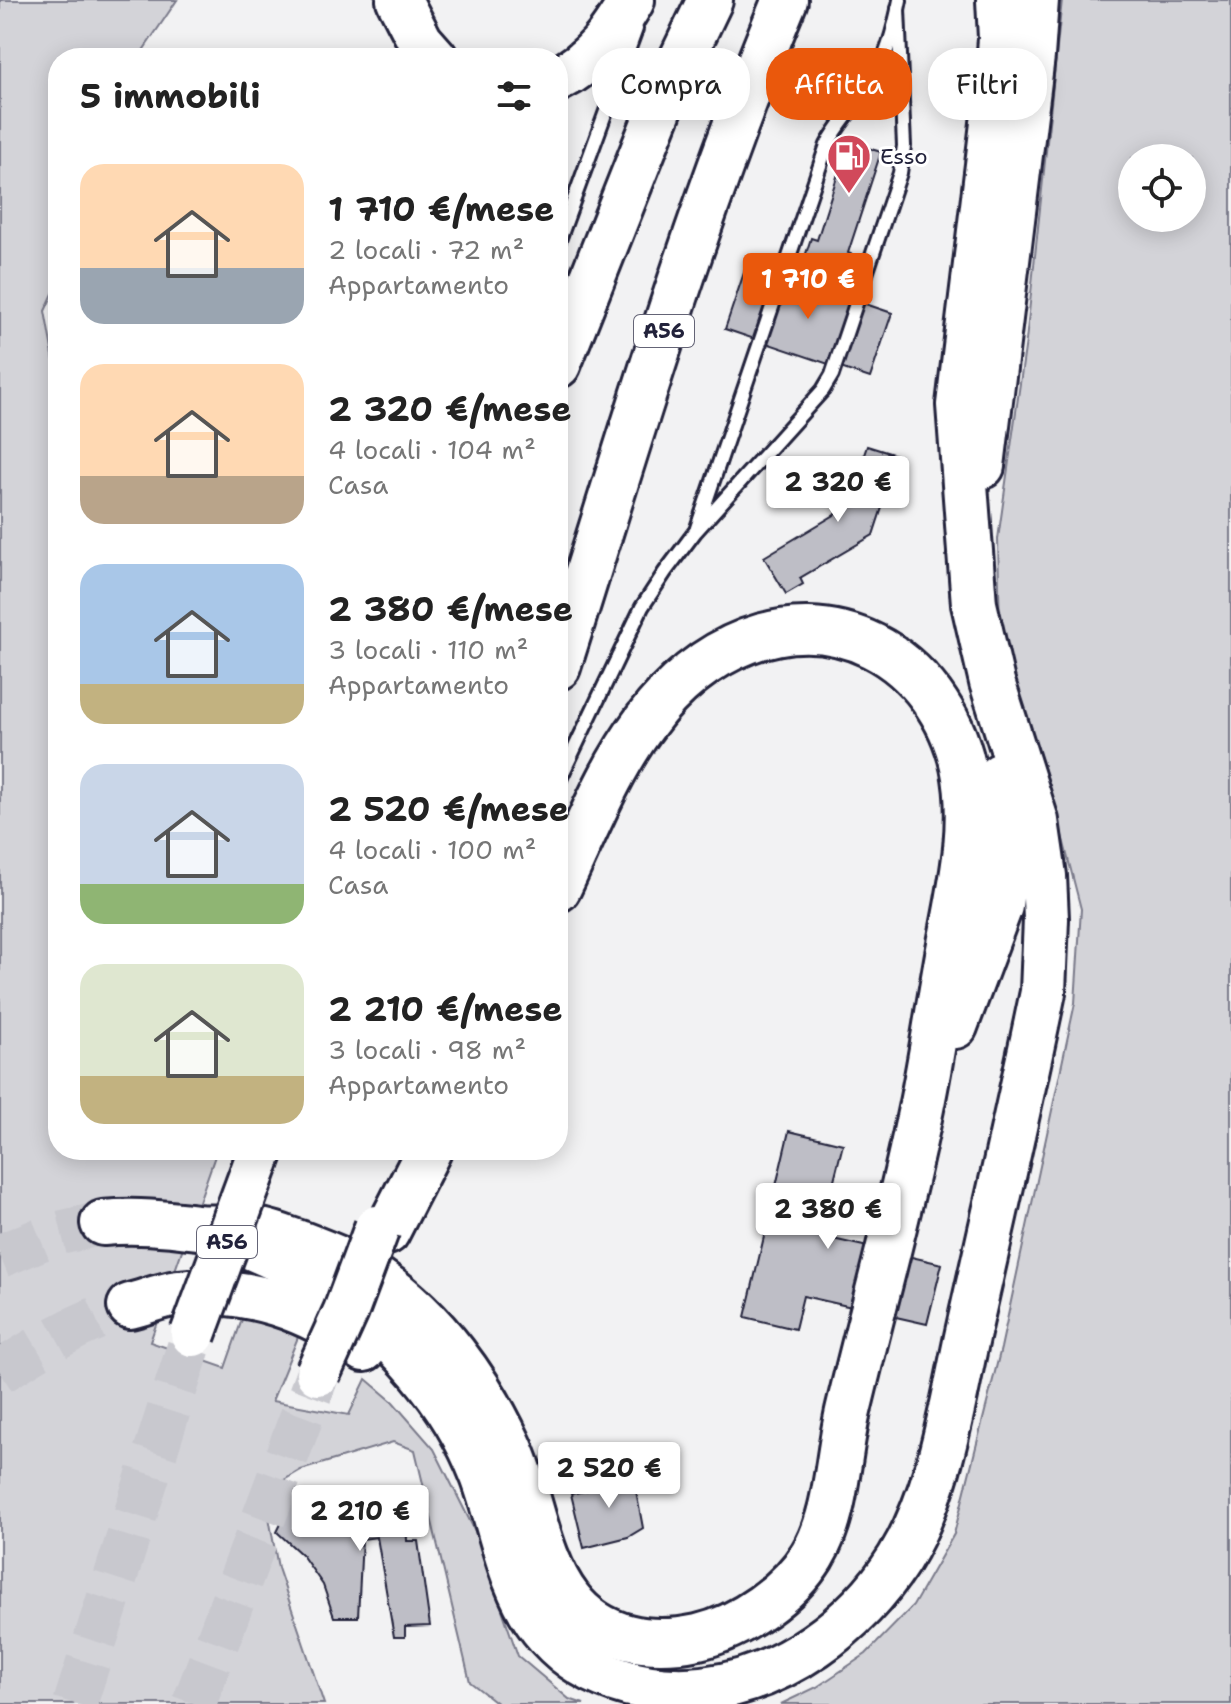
<!DOCTYPE html>
<html lang="it">
<meta charset="utf-8">
<style>
:root{--surface:#fff;--page:#f6f6f6;--text:#222;--muted:#767676;--accent:#ea580c}
body{margin:0;font-family:"Shantell Sans",sans-serif;background:var(--page);color:var(--text);height:100vh;display:flex;flex-direction:column;font-size:30px;white-space:nowrap}
*{box-sizing:border-box;margin:0}
p{font-size:26px;color:var(--muted)}
.icon{flex:none;width:44px;height:44px;fill:none;stroke:currentColor;stroke-width:2;stroke-linecap:round;stroke-linejoin:round}
.map{position:relative;flex:1;overflow:hidden}
.drawer{position:absolute;left:48px;top:48px;width:520px;height:1112px;display:flex;flex-direction:column;background:var(--surface);border-radius:32px;box-shadow:0 4px 20px #0003}
.drawer>*{flex:none}
.top-card{position:absolute;left:592px;top:48px;width:518px;height:72px;display:flex;gap:16px}
.controls{position:absolute;left:1118px;top:144px;display:grid;gap:16px}
.controls a{display:grid;place-items:center;width:88px;height:88px;border-radius:50%;background:var(--surface);box-shadow:0 4px 20px #0003;font-size:40px}
.price{position:absolute;translate:-50% -68px;padding:0 18px;border-radius:8px;background:#fff;color:#222;font-size:26px;line-height:52px;filter:drop-shadow(0 2px 4px #0008)}
.price::after{content:'';position:absolute;left:50%;top:48px;width:24px;height:18px;margin-left:-12px;background:inherit;clip-path:polygon(0 0,100% 0,50% 100%)}
.price.current{background:var(--accent);color:#fff}
ul{padding:0;list-style:none}
li{display:flex;align-items:center;gap:24px;height:200px;padding:0 32px}
li span{display:grid;place-items:center;flex:none;width:224px;height:160px;border-radius:24px;color:#555}
li>.icon{margin-inline-start:auto}
span .icon{width:96px;height:96px;fill:#fffc;stroke-width:1}
li b{font-size:34px}
h2{display:flex;justify-content:space-between;align-items:center;height:96px;padding:0 32px;font-size:34px}
.pill{padding:0 28px;border-radius:32px;background:var(--surface);box-shadow:0 4px 20px #0003;font-size:28px;line-height:72px}
.pill.current{background:var(--accent);color:#fff}
.map>svg:first-child{display:block}
</style>
<div class="map">
<svg width="1231" height="1704" viewBox="0 0 1231 1704">
<rect width="100%" height="100%" fill="#f2f2f3"/>
<filter id="ink" filterUnits="userSpaceOnUse"><feTurbulence type="fractalNoise" baseFrequency=".0125" numOctaves="2"/><feDisplacementMap in="SourceGraphic" scale="16" xChannelSelector="R" yChannelSelector="G"/><feConvolveMatrix kernelMatrix="1 2 1 2 8 2 1 2 1" color-interpolation-filters="sRGB"/></filter>
<g filter="url(#ink)">
<g fill="#d3d3d8" stroke="#7a7a8a" stroke-width="2" fill-rule="evenodd">
<path d="M 0,0 L 177,0 L 138,58 L 58,58 L 58,283 L 45,311 L 54,361 L 58,369 L 58,1150 L 217,1150 L 150,1342 L 225,1368 L 246,1308 L 303,1325 L 272,1401 L 349,1415 L 366,1379 L 393,1402 L 434,1449 L 475,1531 L 518,1656 L 569,1699 L 584,1704 L 498,1704 L 470,1682 L 415,1450 L 393,1442 L 301,1470 L 274,1486 L 266,1500 L 278,1568 L 324,1704 L 0,1704 Z"/>
<path d="M 1062,0 L 1231,0 L 1231,1704 L 781,1704 L 817,1687 L 866,1654 L 913,1606 L 954,1534 L 1001,1348 L 1075,1003 L 1081,909 L 1047,777 L 1000,634 L 998,539 L 1026,341 ZM 1132,158 L 1192,158 L 1192,218 L 1132,218 Z"/>
</g>
<g fill="#bebec6" stroke="#22223b" stroke-width="2">
<path d="M 848,142 L 881,152 L 848,253 L 853,255 L 840,295 L 797,282 L 811,238 L 817,240 Z"/>
<path d="M 747,264 L 892,313 L 870,378 L 725,329 Z"/>
<path d="M 867,446 L 899,456 L 873,535 L 800,578 L 803,584 L 786,594 L 764,557 L 846,508 Z"/>
<path d="M 789,1131 L 843,1144 L 820,1236 L 942,1264 L 927,1324 L 803,1296 L 795,1329 L 745,1317 Z"/>
<path d="M 631,1464 L 643,1528 L 628,1537 L 584,1548 L 571,1494 L 617,1483 L 615,1467 Z"/>
<path d="M 297,1491 L 330,1504 L 405,1491 L 407,1541 L 418,1541 L 430,1626 L 405,1627 L 405,1637 L 394,1637 L 377,1537 L 362,1539 L 358,1617 L 334,1617 L 323,1585 L 302,1555 L 277,1532 Z"/>
</g>
<g fill="none" stroke-linecap="round" stroke-linejoin="round">
<g stroke="#c8c8ce" stroke-width="44" stroke-dasharray="44 22" stroke-linecap="butt">
<path d="M 0,1256 L 51,1235 L 103,1223"/>
<path d="M 0,1372 C 44,1344 80,1322 130,1306"/>
<path d="M 75,1704 L 193,1334"/>
<path d="M 194,1704 L 318,1373"/>
</g>
<g stroke="#22223b" stroke-width="18">
<g id="lane">
<path d="M 558,243 L 636,29"/>
<path d="M 697,528 L 827,145 C 840,121 860,101 874,78 C 888,55 895,26 900,0"/>
<path d="M 558,783 L 642,607 L 665,572 L 695,532 L 823,390 L 832,375 L 900,173 L 904,146 L 898,9"/>
</g>
</g>
<g stroke="#22223b" stroke-width="50">
<g id="highway">
<path d="M 399,0 L 420,41 L 435,58"/>
<path d="M 558,79 C 594,61 612,34 632,0"/>
<path d="M 558,365 L 667,90 L 710,0"/>
<path d="M 982,466 L 1032,56 L 1036,0"/>
<path d="M 558,667 C 629,443 694,217 785,0"/>
<path d="M 955,1026 L 1000,906 L 1007,846 L 1000,776"/>
<path d="M 103,1223 C 136,1220 165,1223 198,1227 C 214,1229 230,1225 245,1228 C 265,1230 283,1238 302,1244 C 328,1254 354,1264 377,1279 C 435,1319 480,1382 509,1445 C 532,1494 536,1556 569,1599 C 600,1640 651,1647 698,1637 C 741,1627 789,1593 812,1556 C 838,1513 837,1455 849,1407 C 872,1311 899,1215 919,1118 C 930,1068 937,1016 946,966 C 957,901 977,831 963,766 C 952,716 919,669 873,646 C 788,604 698,650 646,721 C 608,771 585,833 558,889"/>
<path d="M 207,1228 C 244,1245 285,1259 319,1282 C 392,1331 451,1394 483,1476 C 502,1527 508,1584 542,1628 C 580,1677 644,1695 703,1689 C 782,1681 858,1624 899,1559 C 941,1491 952,1404 969,1328 C 994,1216 1020,1104 1043,992 L 1046,919 L 1044,876 L 1036,821 L 992,682 L 974,604 L 959,405 L 998,82 L 1001,38 L 999,0"/>
<path d="M 387,1232 L 429,1150"/>
<path d="M 130,1306 C 146,1302 162,1295 178,1293 C 246,1286 311,1309 364,1349"/>
</g>
</g>
<use href="#lane" stroke="#fff" stroke-width="12"/>
<use href="#highway" stroke="#fff" stroke-width="44"/>
<g stroke="#22223b" stroke-width="50" stroke-linecap="butt">
<g id="highway-bridge">
<path d="M 193,1334 L 261,1150"/>
<path d="M 318,1373 L 346,1311 L 377,1228"/>
</g>
</g>
<use href="#highway-bridge" stroke="#fff" stroke-width="44"/>
</g>
</g>
<defs>
<g id="fuel-pin" transform="scale(2.3)"><path d="M0 17L-7.5 6A9.5 9.5 0 1 1 7.5 6Z" fill="#d1495b" stroke="#fff"/><path d="M-5.5-6h7V0h2V4h1.3V-2.5L3-4.5l.8-.8L6-3V5H2.5V1h-1V6h-7ZM-4.2-4.7v3.2H.2V-4.7Z" fill="#fff"/></g>
</defs>
<g fill-rule="evenodd">
<use href="#fuel-pin" x="849" y="156"/>
</g>
<g text-anchor="middle" dominant-baseline="central" stroke-width="6" stroke-linejoin="round" paint-order="stroke">
<g fill="#fff" stroke="#646476" stroke-width="2">
<rect x="634" y="315" width="60" height="32" rx="6"/>
<rect x="197" y="1226" width="60" height="32" rx="6"/>
</g>
<g font-size="20" font-weight="bold" fill="#22223b">
<text x="664" y="331">A56</text>
<text x="227" y="1242">A56</text>
</g>
<g font-size="22" fill="#22223b" stroke="#fff" text-anchor="start">
<text x="880" y="156">Esso</text>
</g>
</g>
</svg>
<div class="controls">
<a><svg class="icon" aria-label="locate" viewBox="0 0 24 24"><circle cx="12" cy="12" r="6"/><path d="M12 2v4M12 18v4M2 12h4M18 12h4"/></svg></a>
</div>
<b class="price current" style="left:808px;top:321px">1 710 €</b>
<b class="price" style="left:838px;top:524px">2 320 €</b>
<b class="price" style="left:828px;top:1251px">2 380 €</b>
<b class="price" style="left:609px;top:1510px">2 520 €</b>
<b class="price" style="left:360px;top:1553px">2 210 €</b>
<div class="top-card">
<a class="pill">Compra</a>
<a class="pill current">Affitta</a>
<a class="pill">Filtri</a>
</div>
<section class="drawer">
<h2>5 immobili<svg class="icon" aria-label="filters" viewBox="0 0 24 24"><path d="M4 7h16M4 17h16"/><circle cx="9" cy="7" r="2"/><circle cx="15" cy="17" r="2"/></svg></h2>
<ul>
<li><span style="background:linear-gradient(#ffd9b3 65%,#9aa5b1 0)"><svg class="icon" aria-label="home" viewBox="0 0 24 24"><path d="M3 11l9-7 9 7M6 9v11h12V9"/></svg></span><div><b>1 710 €/mese</b><p>2 locali · 72 m²</p><p>Appartamento</p></div></li>
<li><span style="background:linear-gradient(#ffd9b3 70%,#b9a48a 0)"><svg class="icon" aria-label="home" viewBox="0 0 24 24"><path d="M3 11l9-7 9 7M6 9v11h12V9"/></svg></span><div><b>2 320 €/mese</b><p>4 locali · 104 m²</p><p>Casa</p></div></li>
<li><span style="background:linear-gradient(#a9c7e8 75%,#c2b280 0)"><svg class="icon" aria-label="home" viewBox="0 0 24 24"><path d="M3 11l9-7 9 7M6 9v11h12V9"/></svg></span><div><b>2 380 €/mese</b><p>3 locali · 110 m²</p><p>Appartamento</p></div></li>
<li><span style="background:linear-gradient(#c9d6e8 75%,#8fb573 0)"><svg class="icon" aria-label="home" viewBox="0 0 24 24"><path d="M3 11l9-7 9 7M6 9v11h12V9"/></svg></span><div><b>2 520 €/mese</b><p>4 locali · 100 m²</p><p>Casa</p></div></li>
<li><span style="background:linear-gradient(#dfe7d0 70%,#c2b280 0)"><svg class="icon" aria-label="home" viewBox="0 0 24 24"><path d="M3 11l9-7 9 7M6 9v11h12V9"/></svg></span><div><b>2 210 €/mese</b><p>3 locali · 98 m²</p><p>Appartamento</p></div></li>
</ul>
</section>
</div>
